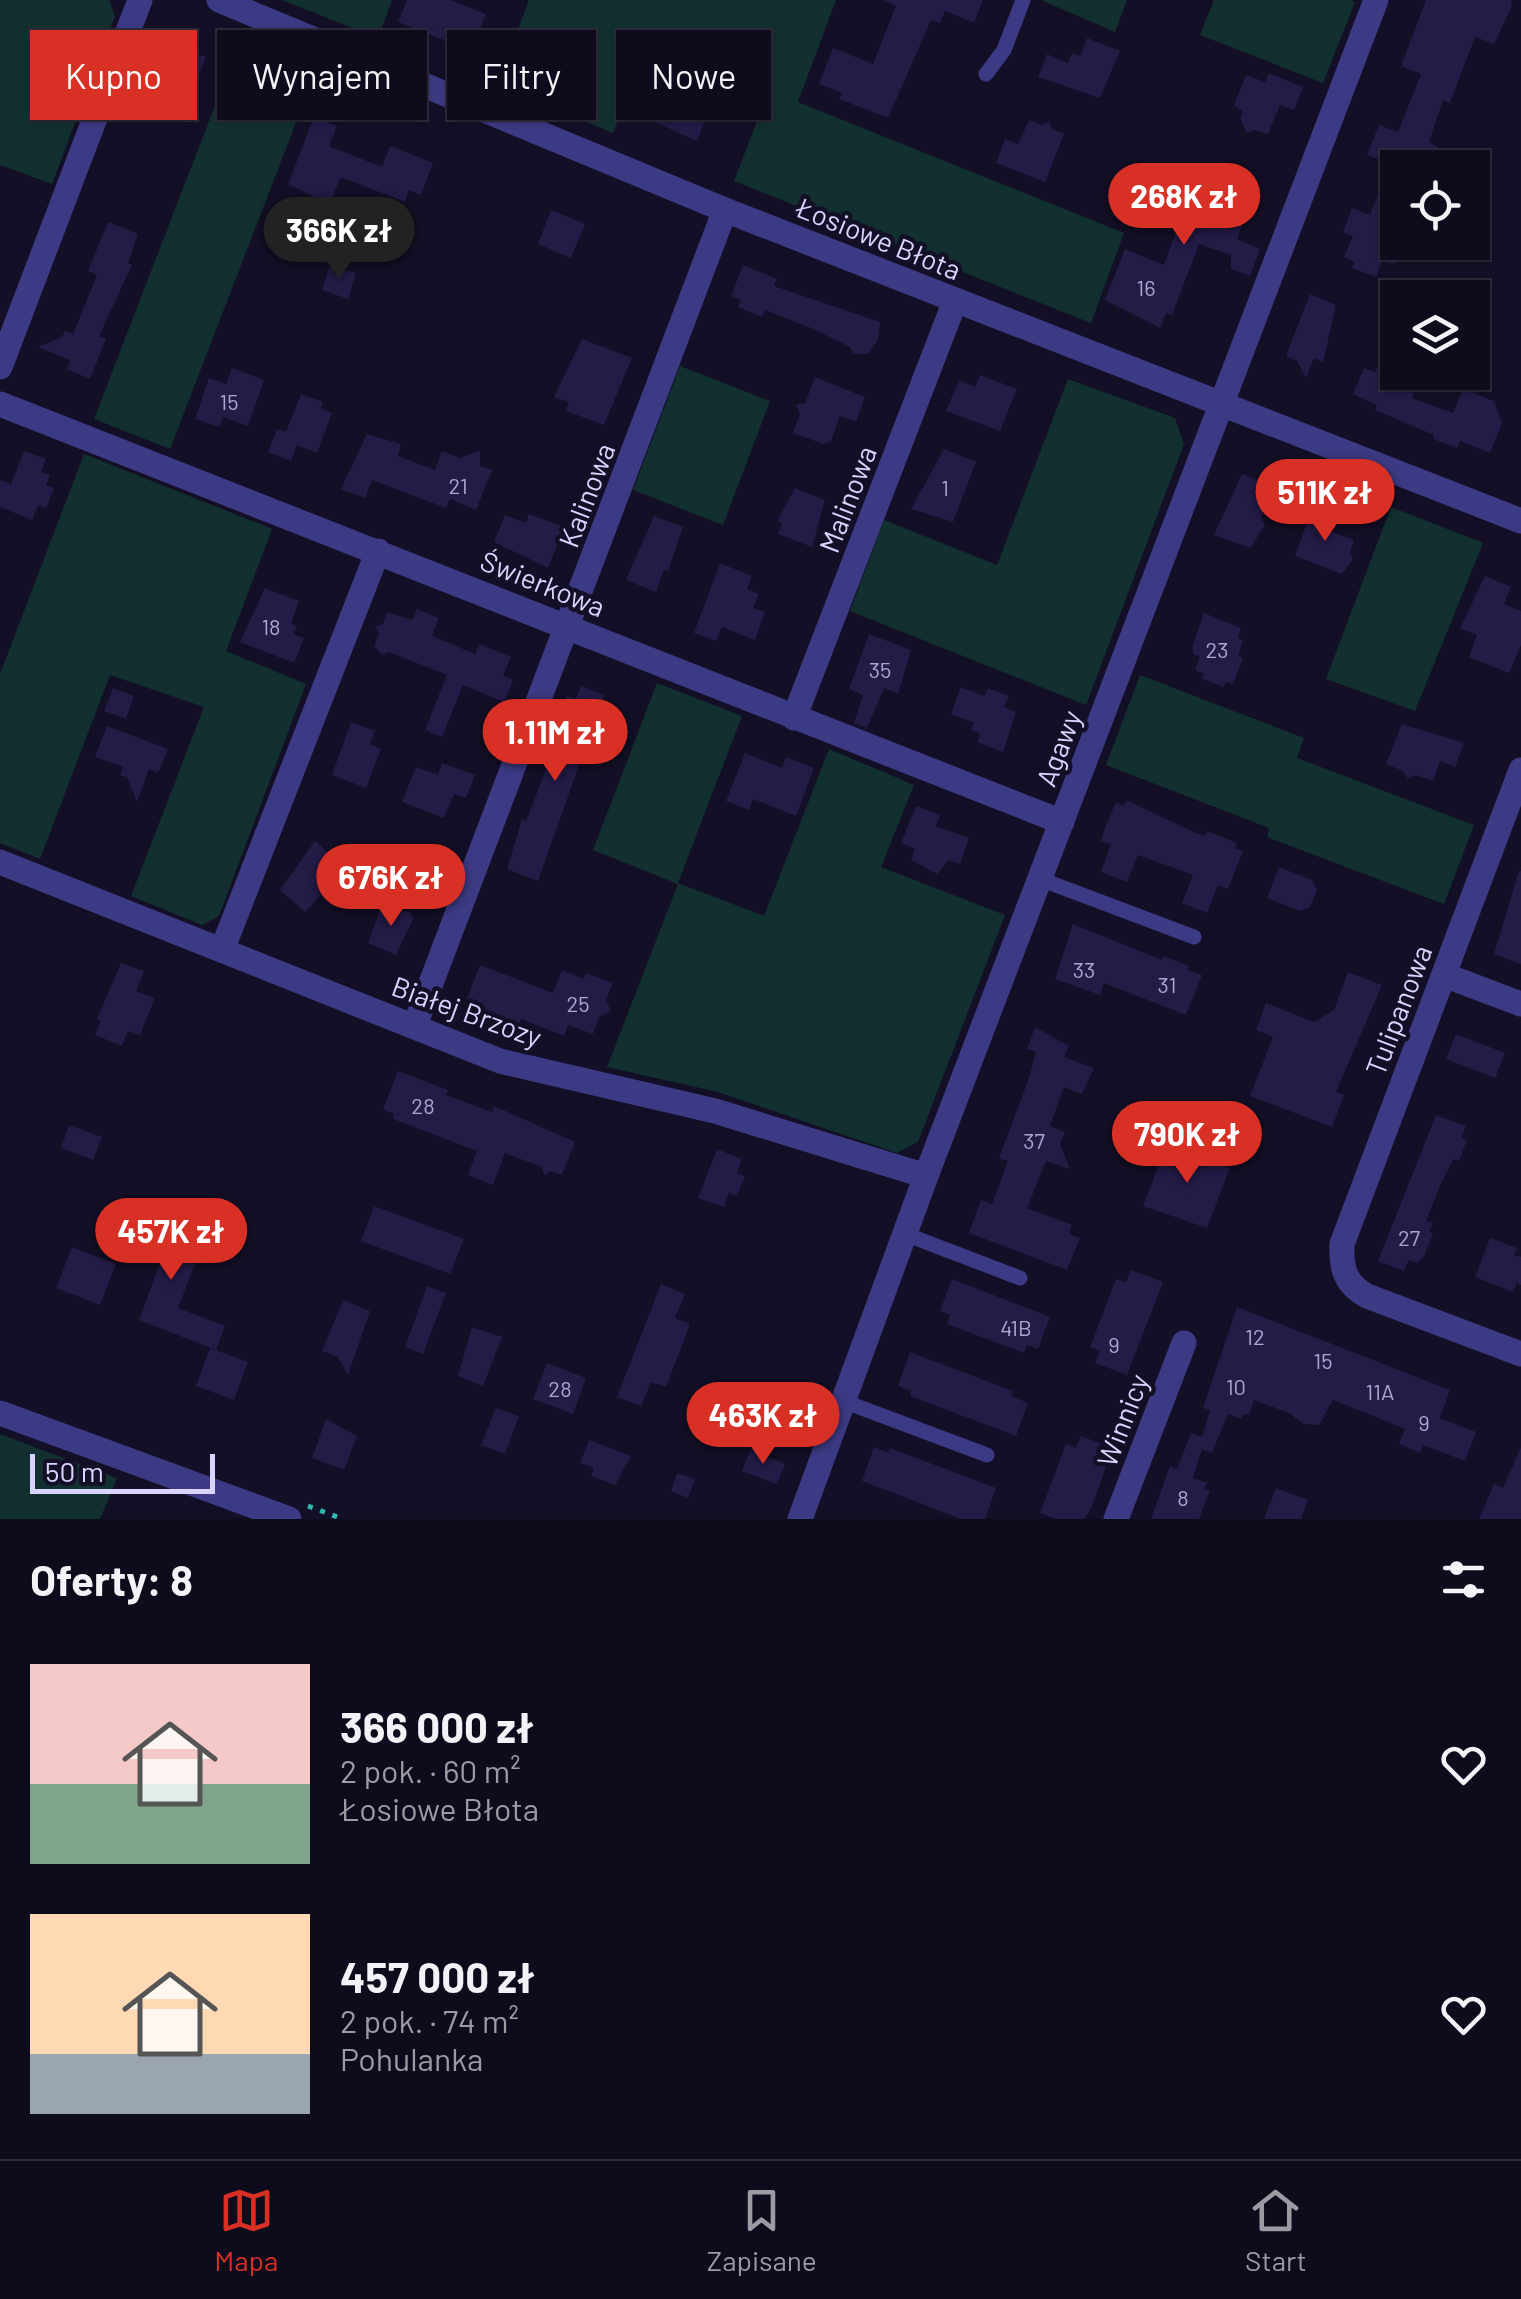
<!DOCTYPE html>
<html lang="pl">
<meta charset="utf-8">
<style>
:root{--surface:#0e0b1c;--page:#1c1929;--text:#f1f3f6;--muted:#9b9ba3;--line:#2e2b3b;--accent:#d93025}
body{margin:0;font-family:Barlow,sans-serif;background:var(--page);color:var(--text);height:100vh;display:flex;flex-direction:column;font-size:38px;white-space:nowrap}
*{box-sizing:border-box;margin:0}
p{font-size:32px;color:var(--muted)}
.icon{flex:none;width:55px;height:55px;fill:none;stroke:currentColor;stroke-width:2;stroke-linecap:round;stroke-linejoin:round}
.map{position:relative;height:1519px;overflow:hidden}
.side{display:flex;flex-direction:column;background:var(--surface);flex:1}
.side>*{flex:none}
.top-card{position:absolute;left:30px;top:30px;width:1000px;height:90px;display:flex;gap:20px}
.fabs{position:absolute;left:1380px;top:150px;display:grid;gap:20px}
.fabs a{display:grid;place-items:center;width:110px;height:110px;border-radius:0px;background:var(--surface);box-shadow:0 2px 8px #0004,0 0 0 2px var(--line);font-size:50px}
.scale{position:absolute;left:30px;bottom:25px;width:185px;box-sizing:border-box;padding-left:10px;border:5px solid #d9d4ff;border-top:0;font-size:28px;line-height:35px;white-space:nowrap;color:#d9d4ff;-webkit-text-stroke:8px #130f26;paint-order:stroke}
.price{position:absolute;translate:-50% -85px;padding:0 22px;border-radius:35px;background:var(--accent);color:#fff;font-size:32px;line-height:65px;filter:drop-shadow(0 2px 5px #0008)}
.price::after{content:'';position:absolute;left:50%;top:60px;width:30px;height:22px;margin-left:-15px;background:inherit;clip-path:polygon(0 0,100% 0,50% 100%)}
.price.on{background:#222;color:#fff}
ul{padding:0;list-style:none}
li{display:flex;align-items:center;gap:30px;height:250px;padding:0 30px}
li span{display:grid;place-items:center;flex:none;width:280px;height:200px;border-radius:0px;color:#555}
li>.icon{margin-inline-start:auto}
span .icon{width:120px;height:120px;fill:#fffc;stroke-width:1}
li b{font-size:42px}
h2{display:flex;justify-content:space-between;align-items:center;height:120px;padding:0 30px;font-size:42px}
.chip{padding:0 35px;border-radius:0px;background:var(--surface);box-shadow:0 2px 8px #0004,0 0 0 2px var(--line);font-size:35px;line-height:90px}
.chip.on{background:var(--accent);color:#fff}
.tabs{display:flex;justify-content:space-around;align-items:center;height:140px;border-top:2px solid var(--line);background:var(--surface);font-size:28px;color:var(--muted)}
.tabs a{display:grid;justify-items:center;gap:5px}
.tabs .on{color:var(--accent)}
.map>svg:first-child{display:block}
</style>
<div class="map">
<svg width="1521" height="1519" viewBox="0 0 1521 1519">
<rect width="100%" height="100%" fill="#130f26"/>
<g fill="#12302f">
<path d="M 0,0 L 109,0 L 115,16 L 52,184 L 0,165 Z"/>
<path d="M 282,0 L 392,0 L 378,38 Z"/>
<path d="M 529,0 L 836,0 L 798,102 L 1124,233 L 1091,323 L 734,181 L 769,90 L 649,43 L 613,133 L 497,86 Z"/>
<path d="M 1041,0 L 1127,0 L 1115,32 Z"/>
<path d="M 1214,0 L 1350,0 L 1355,2 L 1323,83 L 1200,35 Z"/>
<path d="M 238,46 L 314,76 L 170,449 L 94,419 Z"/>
<path d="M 680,366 L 770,401 L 723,525 L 633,490 Z"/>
<path d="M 1068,379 L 1175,418 L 1184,444 L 1086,705 L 850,611 L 884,520 L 997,565 Z"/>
<path d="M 84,454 L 272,529 L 226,651 L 306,684 L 219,916 L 202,925 L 131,896 L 204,707 L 110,675 L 40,859 L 0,843 L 0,674 Z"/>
<path d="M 1391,507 L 1483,543 L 1415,711 L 1326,679 Z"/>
<path d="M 1140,675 L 1304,738 L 1297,758 L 1474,825 L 1444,904 L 1267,837 L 1269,828 L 1106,765 Z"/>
<path d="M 657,683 L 742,716 L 678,883 L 764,916 L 829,749 L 914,785 L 881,867 L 1005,915 L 918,1142 L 897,1153 L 718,1092 L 607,1067 L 678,884 L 593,850 Z"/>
<path d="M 0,1434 L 117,1478 L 100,1519 L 0,1519 Z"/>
</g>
<g fill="#241b47">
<path d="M 407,0 L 451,0 L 486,14 L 471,51 L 398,22 Z"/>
<path d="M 884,0 L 983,0 L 974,23 L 945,11 L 940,23 L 931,20 L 888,118 L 839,99 L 842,93 L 819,84 L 833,48 L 873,64 L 896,6 Z"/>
<path d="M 1426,0 L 1511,0 L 1512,6 L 1494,44 L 1475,37 L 1450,103 L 1443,100 L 1429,142 L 1439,148 L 1432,168 L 1398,167 L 1398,242 L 1402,242 L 1394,264 L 1382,261 L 1376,277 L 1352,268 L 1355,262 L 1344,257 L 1353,236 L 1343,232 L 1352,208 L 1370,215 L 1390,164 L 1367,155 L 1379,125 L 1398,132 L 1421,74 L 1401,66 Z"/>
<path d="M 1087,38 L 1120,51 L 1100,98 L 1038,77 L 1047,54 L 1068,63 L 1072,53 L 1080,56 Z"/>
<path d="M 168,42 L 206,57 L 188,102 L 151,88 Z"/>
<path d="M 1269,73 L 1303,87 L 1294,110 L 1280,105 L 1268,134 L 1255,130 L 1247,133 L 1240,119 L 1243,112 L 1234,105 L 1246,75 L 1265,82 Z"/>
<path d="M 652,86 L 672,94 L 683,95 L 684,89 L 703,96 L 699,109 L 708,112 L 697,141 L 641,116 Z"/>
<path d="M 314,117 L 337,126 L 329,146 L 382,167 L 390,146 L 433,163 L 421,195 L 409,190 L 405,202 L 341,177 L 329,204 L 288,184 Z"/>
<path d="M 1029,120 L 1042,125 L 1049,121 L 1052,129 L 1064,134 L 1045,182 L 996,163 L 1005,139 L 1018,144 Z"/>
<path d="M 1174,172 L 1253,198 L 1237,239 L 1260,249 L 1250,276 L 1231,269 L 1231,255 L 1199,244 L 1172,315 L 1166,313 L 1160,328 L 1105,300 L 1125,249 L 1164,265 L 1182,216 L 1160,207 Z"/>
<path d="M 551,210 L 585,224 L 571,258 L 538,244 Z"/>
<path d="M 108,222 L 138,234 L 128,263 L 132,265 L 99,336 L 106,339 L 90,379 L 67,369 L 70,360 L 38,347 L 62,337 L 65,331 L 73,334 L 97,275 L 88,271 Z"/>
<path d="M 330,265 L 356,273 L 348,299 L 322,290 Z"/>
<path d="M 743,265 L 777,279 L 774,286 L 880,322 L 878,340 L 868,354 L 853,354 L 850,347 L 811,328 L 765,310 L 762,317 L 738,307 L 741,300 L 731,296 Z"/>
<path d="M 1310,294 L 1336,305 L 1323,362 L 1314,358 L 1306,378 L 1297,361 L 1286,356 Z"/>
<path d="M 582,339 L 632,358 L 604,425 L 566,411 L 569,402 L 554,397 Z"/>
<path d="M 1379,364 L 1411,378 L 1406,390 L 1414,393 L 1412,398 L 1453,413 L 1463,389 L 1494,401 L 1502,423 L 1490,453 L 1460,441 L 1457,448 L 1433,439 L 1434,435 L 1375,410 L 1377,405 L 1353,394 L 1364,368 L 1375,372 Z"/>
<path d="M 232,368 L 264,380 L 248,426 L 223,417 L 219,427 L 195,419 L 209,378 L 226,384 Z"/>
<path d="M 980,375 L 1017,389 L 1000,431 L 946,411 L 959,380 L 975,387 Z"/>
<path d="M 815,377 L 865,397 L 856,422 L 840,416 L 831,441 L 823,444 L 793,433 L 800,414 L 796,405 L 805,403 Z"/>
<path d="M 301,394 L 323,402 L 321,408 L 332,413 L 317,453 L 297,445 L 291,461 L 268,452 L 277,429 L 286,432 Z"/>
<path d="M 367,434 L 401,444 L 398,456 L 435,470 L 442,451 L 460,458 L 480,450 L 480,466 L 492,470 L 476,510 L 450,499 L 446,508 L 372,480 L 365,498 L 341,489 Z"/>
<path d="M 944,449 L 976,462 L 953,522 L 911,509 Z"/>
<path d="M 24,451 L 46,459 L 41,472 L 50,475 L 46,485 L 54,488 L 46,508 L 38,505 L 32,520 L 0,507 L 0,480 L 11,484 Z"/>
<path d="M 1242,474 L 1270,485 L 1262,506 L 1266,507 L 1261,518 L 1265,525 L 1250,548 L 1214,535 Z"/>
<path d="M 795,488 L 825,500 L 812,547 L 778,534 L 782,523 L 777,521 Z"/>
<path d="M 1312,510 L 1335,518 L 1330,531 L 1354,540 L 1350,553 L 1353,559 L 1342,574 L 1295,556 Z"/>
<path d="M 529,514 L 564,527 L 548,568 L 494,542 L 505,515 L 526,523 Z"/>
<path d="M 654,516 L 683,527 L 668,571 L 664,570 L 656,592 L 626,580 Z"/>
<path d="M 720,563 L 752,576 L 747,589 L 759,594 L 753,608 L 765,612 L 755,640 L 722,627 L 716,641 L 694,633 Z"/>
<path d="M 1485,576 L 1511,587 L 1504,604 L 1521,611 L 1521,645 L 1509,673 L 1469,657 L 1477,635 L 1460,628 Z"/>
<path d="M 265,588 L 299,601 L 291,624 L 297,626 L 293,634 L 304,638 L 294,663 L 240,642 Z"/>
<path d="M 417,609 L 439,618 L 432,636 L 475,654 L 479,644 L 511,657 L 503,676 L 513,680 L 504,702 L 463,685 L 442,737 L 425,730 L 447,675 L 389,652 L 382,655 L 374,646 L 379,634 L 375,627 L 383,624 L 387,612 L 412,620 Z"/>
<path d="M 1204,613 L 1241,628 L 1238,638 L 1243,641 L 1238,656 L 1243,658 L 1233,684 L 1226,682 L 1224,687 L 1202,679 L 1204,674 L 1195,670 L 1200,657 L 1193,654 L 1193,644 Z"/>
<path d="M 869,634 L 911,650 L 898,694 L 884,688 L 867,728 L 854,723 L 863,695 L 849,689 Z"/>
<path d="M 581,686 L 604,695 L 538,881 L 507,869 L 522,819 L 526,821 L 562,728 L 555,726 L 567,696 L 576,699 Z"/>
<path d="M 961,687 L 984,696 L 988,688 L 1009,696 L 1004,707 L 1016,712 L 1003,752 L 977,742 L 980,734 L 971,730 L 974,723 L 951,714 Z"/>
<path d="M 113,688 L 134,696 L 126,719 L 104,711 Z"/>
<path d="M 351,722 L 375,731 L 370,744 L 381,749 L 366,788 L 332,775 Z"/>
<path d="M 1402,724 L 1464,743 L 1455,767 L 1440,761 L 1433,781 L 1415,775 L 1408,779 L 1403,771 L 1386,764 Z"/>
<path d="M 107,726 L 168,749 L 158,773 L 149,769 L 137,802 L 127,777 L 120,775 L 123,767 L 95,757 Z"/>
<path d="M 745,753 L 782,768 L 786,757 L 814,768 L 796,816 L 753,799 L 749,810 L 726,801 Z"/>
<path d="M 442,763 L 475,775 L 466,798 L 454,794 L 444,818 L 402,802 L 416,767 L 438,775 Z"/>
<path d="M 1126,800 L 1196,833 L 1205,836 L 1207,831 L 1237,843 L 1235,848 L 1243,851 L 1228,889 L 1218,885 L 1207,913 L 1182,903 L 1193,875 L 1138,855 L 1127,882 L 1101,872 L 1111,844 L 1101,841 L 1105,828 L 1116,802 L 1124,806 Z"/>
<path d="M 916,806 L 940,815 L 936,826 L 969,838 L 960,864 L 949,860 L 937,874 L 911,860 L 915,849 L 901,843 Z"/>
<path d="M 315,841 L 346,868 L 305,912 L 280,890 Z"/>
<path d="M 1279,867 L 1312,880 L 1317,890 L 1310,907 L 1300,911 L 1267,898 Z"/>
<path d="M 1519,871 L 1521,871 L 1521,964 L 1494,954 Z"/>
<path d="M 382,905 L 410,912 L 413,919 L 396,955 L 368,943 Z"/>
<path d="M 1073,924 L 1162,960 L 1164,956 L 1189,966 L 1187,970 L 1202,975 L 1186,1015 L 1104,983 L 1100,995 L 1055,979 Z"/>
<path d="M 121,963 L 144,971 L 136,991 L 155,998 L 140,1035 L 128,1031 L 122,1046 L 95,1035 L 101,1020 L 97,1019 Z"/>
<path d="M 480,965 L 553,993 L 562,970 L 584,979 L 586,973 L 613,983 L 606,1000 L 611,1011 L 599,1017 L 593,1034 L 568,1025 L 564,1036 L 521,1019 L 520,1024 L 465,1003 Z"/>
<path d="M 1348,972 L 1382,985 L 1336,1092 L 1344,1095 L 1332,1127 L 1250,1096 L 1273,1037 L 1256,1030 L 1266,1003 L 1314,1022 L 1334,1010 Z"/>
<path d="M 1035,1027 L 1069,1046 L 1064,1057 L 1094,1068 L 1082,1094 L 1064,1087 L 1050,1126 L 1065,1132 L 1060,1144 L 1070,1169 L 1046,1161 L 1027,1208 L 1072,1225 L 1069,1234 L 1080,1238 L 1067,1270 L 969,1233 L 981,1200 L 992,1204 L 1008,1161 L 999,1158 L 1029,1078 L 1036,1052 L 1027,1049 Z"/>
<path d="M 1456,1034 L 1505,1053 L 1495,1078 L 1446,1059 Z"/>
<path d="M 398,1071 L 448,1090 L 446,1095 L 492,1112 L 494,1106 L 575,1142 L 562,1175 L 551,1171 L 544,1175 L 542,1167 L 505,1153 L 493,1185 L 468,1175 L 477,1151 L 393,1119 L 394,1114 L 383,1109 Z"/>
<path d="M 1436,1115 L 1466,1126 L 1461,1138 L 1467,1140 L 1459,1161 L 1454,1159 L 1441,1183 L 1426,1221 L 1433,1223 L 1429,1232 L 1433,1233 L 1424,1256 L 1417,1263 L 1409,1260 L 1404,1271 L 1378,1261 Z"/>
<path d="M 69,1125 L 102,1137 L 93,1160 L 61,1148 Z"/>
<path d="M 1168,1142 L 1230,1168 L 1207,1228 L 1143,1206 Z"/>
<path d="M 717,1149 L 742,1159 L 737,1173 L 745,1176 L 737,1196 L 729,1193 L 724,1207 L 698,1198 Z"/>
<path d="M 374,1206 L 464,1239 L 450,1274 L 361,1241 Z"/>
<path d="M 130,1216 L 202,1246 L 178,1308 L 225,1326 L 216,1350 L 139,1320 L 161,1260 L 119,1243 Z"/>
<path d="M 1490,1238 L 1517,1248 L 1514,1255 L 1521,1257 L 1521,1285 L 1517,1283 L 1513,1292 L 1475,1277 Z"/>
<path d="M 72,1247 L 116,1264 L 100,1305 L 56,1288 Z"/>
<path d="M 1131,1270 L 1163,1282 L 1127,1375 L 1095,1363 L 1100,1351 L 1090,1347 L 1116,1279 L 1126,1282 Z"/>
<path d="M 952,1279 L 1050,1317 L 1038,1349 L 1027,1345 L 1024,1353 L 947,1324 L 950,1315 L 940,1311 Z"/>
<path d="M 661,1284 L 685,1294 L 675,1318 L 690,1324 L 666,1387 L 651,1382 L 641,1406 L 617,1397 Z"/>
<path d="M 427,1286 L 446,1293 L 423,1354 L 405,1347 Z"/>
<path d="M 343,1300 L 370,1311 L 348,1375 L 338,1357 L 322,1351 Z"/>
<path d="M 1237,1307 L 1450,1390 L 1440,1418 L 1476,1432 L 1465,1461 L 1423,1445 L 1420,1453 L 1399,1444 L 1405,1429 L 1333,1400 L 1319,1425 L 1303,1424 L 1289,1413 L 1254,1400 L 1249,1415 L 1244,1414 L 1241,1419 L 1228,1414 L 1212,1453 L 1202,1449 L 1193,1478 L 1207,1483 L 1204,1489 L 1210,1491 L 1199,1519 L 1151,1519 L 1170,1466 L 1177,1469 L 1191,1433 L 1202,1437 L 1210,1410 L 1203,1408 Z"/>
<path d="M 472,1327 L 502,1337 L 483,1386 L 458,1376 Z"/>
<path d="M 210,1348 L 248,1362 L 234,1400 L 196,1386 Z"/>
<path d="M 910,1352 L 1013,1391 L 1011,1396 L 1028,1403 L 1016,1436 L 910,1396 L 911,1391 L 898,1386 Z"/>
<path d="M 547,1363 L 586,1378 L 573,1414 L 533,1399 Z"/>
<path d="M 496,1408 L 519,1416 L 505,1454 L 481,1445 Z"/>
<path d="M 326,1419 L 357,1436 L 344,1470 L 312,1458 Z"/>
<path d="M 1081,1436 L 1113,1448 L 1090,1511 L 1083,1519 L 1056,1519 L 1040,1513 L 1066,1444 L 1076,1448 Z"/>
<path d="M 589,1440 L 631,1456 L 615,1485 L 591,1476 L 594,1468 L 580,1463 Z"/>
<path d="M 874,1447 L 888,1453 L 890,1448 L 996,1488 L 985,1519 L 961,1519 L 862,1481 Z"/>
<path d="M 1521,1447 L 1521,1519 L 1479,1519 L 1494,1484 L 1503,1488 Z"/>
<path d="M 750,1450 L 785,1464 L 777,1484 L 742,1471 Z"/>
<path d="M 677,1473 L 695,1479 L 688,1498 L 671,1491 Z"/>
<path d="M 1276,1488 L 1308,1500 L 1301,1519 L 1264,1519 Z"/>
</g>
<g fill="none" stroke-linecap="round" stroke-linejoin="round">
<path stroke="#2fb8b0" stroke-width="5" stroke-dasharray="5 8" stroke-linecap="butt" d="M 308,1506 L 343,1519"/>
<g stroke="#3d3a85" stroke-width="15">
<path d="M 986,74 L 1004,50 L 1023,0"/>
<path d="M 1040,879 L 1194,937"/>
<path d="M 905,1234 L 1020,1278"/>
<path d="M 843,1401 L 987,1455"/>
</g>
<g stroke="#3d3a85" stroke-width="25">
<path d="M 219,0 L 725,210 L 1521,521"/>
<path d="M 0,367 L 140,0"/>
<path d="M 0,404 L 1062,822"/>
<path d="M 794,718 L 955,301"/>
<path d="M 1521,770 L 1342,1244 C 1341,1269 1345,1284 1367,1296 L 1521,1354"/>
<path d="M 0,862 L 500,1061 L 715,1111 L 926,1176"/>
<path d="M 222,950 L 378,551"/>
<path d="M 1444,975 L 1521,1004"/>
<path d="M 415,1025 L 725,210"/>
<path d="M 0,1413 L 289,1519"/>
<path d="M 800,1519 L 926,1176 L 1376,0"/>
<path d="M 1116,1519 L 1184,1343"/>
</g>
</g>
<g text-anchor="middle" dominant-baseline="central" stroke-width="9" stroke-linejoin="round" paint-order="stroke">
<g font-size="22" fill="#aca6d1">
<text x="1146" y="287">16</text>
<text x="229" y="401">15</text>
<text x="458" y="485">21</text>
<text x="945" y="487">1</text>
<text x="271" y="626">18</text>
<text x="1217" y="649">23</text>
<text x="880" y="669">35</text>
<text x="1084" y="969">33</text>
<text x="1167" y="984">31</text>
<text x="578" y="1003">25</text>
<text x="423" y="1105">28</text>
<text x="1034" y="1140">37</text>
<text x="1409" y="1237">27</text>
<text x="1016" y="1327">41B</text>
<text x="1255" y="1336">12</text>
<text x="1114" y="1344">9</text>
<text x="1323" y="1360">15</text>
<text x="1236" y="1386">10</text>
<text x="560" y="1388">28</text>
<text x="1380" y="1391">11A</text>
<text x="1424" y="1422">9</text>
<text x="1183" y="1497">8</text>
</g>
<g font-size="28" fill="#d9d4ff" stroke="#130f26">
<text transform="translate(879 238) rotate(22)">Łosiowe Błota</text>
<text transform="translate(586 495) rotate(-69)">Kalinowa</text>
<text transform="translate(847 499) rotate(-69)">Malinowa</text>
<text transform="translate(543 583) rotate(22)">Świerkowa</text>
<text transform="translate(1058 748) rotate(-69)">Agawy</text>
<text transform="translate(1398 1010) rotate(-69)">Tulipanowa</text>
<text transform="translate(467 1011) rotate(20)">Białej Brzozy</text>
<text transform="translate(1122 1420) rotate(-69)">Winnicy</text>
</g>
</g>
</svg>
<div class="fabs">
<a><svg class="icon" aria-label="locate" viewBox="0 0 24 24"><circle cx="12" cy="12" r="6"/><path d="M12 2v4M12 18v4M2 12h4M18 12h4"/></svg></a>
<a><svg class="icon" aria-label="layers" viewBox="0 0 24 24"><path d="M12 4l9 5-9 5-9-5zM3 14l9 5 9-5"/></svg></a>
</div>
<div class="scale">50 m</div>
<b class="price" style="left:1184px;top:248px">268K zł</b>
<b class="price on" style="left:339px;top:282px">366K zł</b>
<b class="price" style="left:1325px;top:544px">511K zł</b>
<b class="price" style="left:555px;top:784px">1.11M zł</b>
<b class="price" style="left:391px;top:929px">676K zł</b>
<b class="price" style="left:1187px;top:1186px">790K zł</b>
<b class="price" style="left:171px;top:1283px">457K zł</b>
<b class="price" style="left:763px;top:1467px">463K zł</b>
<div class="top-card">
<a class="chip on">Kupno</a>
<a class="chip">Wynajem</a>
<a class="chip">Filtry</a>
<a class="chip">Nowe</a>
</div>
</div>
<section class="side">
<h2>Oferty: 8<svg class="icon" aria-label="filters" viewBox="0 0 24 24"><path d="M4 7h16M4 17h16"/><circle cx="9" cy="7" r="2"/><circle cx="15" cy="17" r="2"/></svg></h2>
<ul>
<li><span style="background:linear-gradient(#f6c9c9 60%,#7fa58c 0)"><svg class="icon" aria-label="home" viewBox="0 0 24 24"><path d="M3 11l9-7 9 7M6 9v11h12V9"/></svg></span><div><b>366 000 zł</b><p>2 pok. · 60 m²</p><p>Łosiowe Błota</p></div><svg class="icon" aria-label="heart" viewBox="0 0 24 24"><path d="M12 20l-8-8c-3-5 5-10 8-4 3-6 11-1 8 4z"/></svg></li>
<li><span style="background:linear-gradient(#ffd9b3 70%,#9aa5b1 0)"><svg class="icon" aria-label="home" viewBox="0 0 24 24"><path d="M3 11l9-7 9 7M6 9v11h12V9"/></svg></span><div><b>457 000 zł</b><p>2 pok. · 74 m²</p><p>Pohulanka</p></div><svg class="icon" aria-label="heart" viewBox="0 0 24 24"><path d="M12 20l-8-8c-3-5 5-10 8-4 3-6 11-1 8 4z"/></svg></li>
</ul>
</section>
<nav class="tabs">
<a class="on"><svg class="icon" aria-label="map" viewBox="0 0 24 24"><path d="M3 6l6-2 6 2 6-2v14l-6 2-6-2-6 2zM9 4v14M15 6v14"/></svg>Mapa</a>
<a><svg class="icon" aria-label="saved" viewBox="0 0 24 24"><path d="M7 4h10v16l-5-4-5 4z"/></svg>Zapisane</a>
<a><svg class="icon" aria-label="home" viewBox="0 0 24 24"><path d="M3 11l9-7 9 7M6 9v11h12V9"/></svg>Start</a>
</nav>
